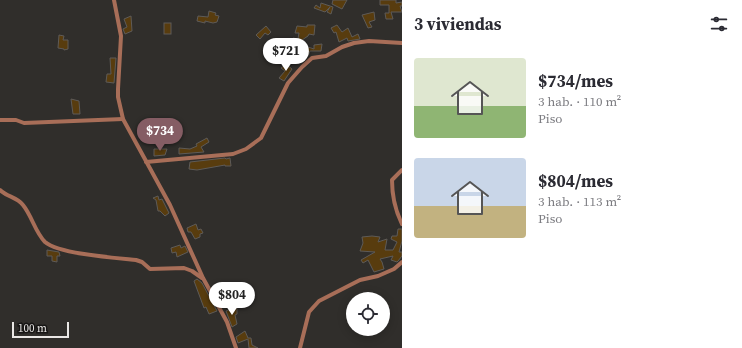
<!DOCTYPE html>
<html lang="es">
<meta charset="utf-8">
<style>
:root{--surface:#fff;--page:#f7f7f7;--text:#2b2b33;--muted:#7c7c81;--accent:#855d64}
body{margin:0;font-family:"Source Serif 4",serif;background:var(--page);color:var(--text);height:100vh;display:flex;flex-direction:column;font-size:15px;white-space:nowrap}
*{box-sizing:border-box;margin:0}
p{font-size:13px;color:var(--muted)}
.icon{flex:none;width:22px;height:22px;fill:none;stroke:currentColor;stroke-width:2;stroke-linecap:round;stroke-linejoin:round}
.map{position:relative;flex:1;overflow:hidden}
.drawer{display:flex;flex-direction:column;background:var(--surface);width:340px}
.drawer>*{flex:none}
.buttons{position:absolute;left:346px;top:292px;display:grid;gap:8px}
.buttons a{display:grid;place-items:center;width:44px;height:44px;border-radius:50%;background:var(--surface);box-shadow:0 2px 10px #0003;font-size:20px}
.scale{position:absolute;left:12px;bottom:10px;width:57px;box-sizing:border-box;padding-left:4px;border:2px solid #e9e7e5;border-top:0;font-size:11px;line-height:14px;white-space:nowrap;color:#e9e7e5;-webkit-text-stroke:3px #171615;paint-order:stroke}
.price{position:absolute;translate:-50% -34px;padding:0 9px;border-radius:14px;background:#fff;color:#222;font-size:13px;line-height:26px;filter:drop-shadow(0 1px 2px #0008)}
.price::after{content:'';position:absolute;left:50%;top:24px;width:12px;height:9px;margin-left:-6px;background:inherit;clip-path:polygon(0 0,100% 0,50% 100%)}
.price.active{background:var(--accent);color:#fff}
ul{padding:0;list-style:none}
li{display:flex;align-items:center;gap:12px;height:100px;padding:0 12px}
li span{display:grid;place-items:center;flex:none;width:112px;height:80px;border-radius:4px;color:#555}
li>.icon{margin-inline-start:auto}
span .icon{width:48px;height:48px;fill:#fffc;stroke-width:1}
li b{font-size:17px}
h2{display:flex;justify-content:space-between;align-items:center;height:48px;padding:0 12px;font-size:17px}
main{display:flex;flex:1;min-height:0}
.map>svg:first-child{display:block}
</style>
<main>
<div class="map">
<svg width="402" height="348" viewBox="0 0 402 348">
<rect width="100%" height="100%" fill="#302e2b"/>
<g fill="#583c0e" stroke="#5e5b58">
<path d="M 333,0 L 347,0 L 342,9 L 332,4 Z"/>
<path d="M 380,0 L 396,0 L 396,3 L 402,2 L 402,6 L 400,6 L 402,12 L 391,12 L 393,19 L 386,19 L 385,13 L 389,13 L 389,5 L 380,5 Z"/>
<path d="M 321,3 L 333,7 L 331,14 L 327,12 L 330,7 L 325,12 L 314,8 L 316,5 L 320,8 Z"/>
<path d="M 209,11 L 216,13 L 215,15 L 219,16 L 217,22 L 213,23 L 205,21 L 205,23 L 197,21 L 198,16 L 208,17 Z"/>
<path d="M 374,12 L 375,20 L 369,22 L 372,27 L 368,28 L 362,15 Z"/>
<path d="M 131,16 L 132,31 L 125,34 L 123,29 L 127,27 L 124,19 Z"/>
<rect x="164" y="23" width="7" height="11"/>
<path d="M 307,25 L 315,25 L 314,35 L 309,34 L 308,36 L 302,40 L 300,47 L 291,44 L 293,38 L 298,39 L 299,33 L 295,33 L 297,26 L 307,27 Z"/>
<path d="M 337,25 L 342,32 L 348,28 L 352,37 L 358,34 L 360,39 L 348,41 L 347,38 L 339,42 L 336,32 L 334,33 L 331,28 Z"/>
<path d="M 266,26 L 271,32 L 268,35 L 265,33 L 260,39 L 256,35 Z"/>
<path d="M 59,35 L 64,36 L 63,40 L 68,40 L 68,49 L 64,50 L 64,49 L 58,48 Z"/>
<path d="M 322,44 L 321,51 L 310,51 L 308,56 L 304,54 L 298,58 L 295,54 L 300,51 L 302,45 L 314,49 L 314,45 Z"/>
<path d="M 110,58 L 116,58 L 114,83 L 106,82 L 107,74 L 111,74 Z"/>
<path d="M 286,64 L 292,69 L 284,81 L 279,78 L 285,71 L 281,68 Z"/>
<path d="M 71,99 L 79,101 L 80,114 L 73,114 Z"/>
<path d="M 207,138 L 209,142 L 201,147 L 204,152 L 179,154 L 179,148 L 190,149 L 197,146 L 196,144 Z"/>
<path d="M 154,149 L 167,149 L 165,155 L 154,156 Z"/>
<path d="M 225,158 L 226,159 L 230,158 L 231,166 L 225,166 L 225,165 L 197,170 L 189,169 L 190,162 Z"/>
<path d="M 158,196 L 159,200 L 162,199 L 169,213 L 165,216 L 160,211 L 158,211 L 156,200 L 153,198 Z"/>
<path d="M 196,224 L 198,230 L 201,229 L 203,233 L 200,234 L 200,237 L 195,239 L 191,232 L 188,232 L 187,228 Z"/>
<path d="M 398,229 L 402,229 L 402,241 L 399,252 L 402,252 L 402,256 L 398,261 L 397,262 L 391,260 L 393,256 L 380,259 L 382,262 L 384,269 L 374,272 L 368,260 L 363,263 L 361,260 L 375,252 L 360,251 L 363,243 L 362,237 L 372,236 L 380,237 L 378,242 L 387,239 L 385,250 L 393,250 L 397,242 L 391,239 L 392,236 L 397,236 Z"/>
<path d="M 180,245 L 181,248 L 185,246 L 188,252 L 177,257 L 176,252 L 172,253 L 171,248 Z"/>
<path d="M 47,250 L 59,252 L 60,256 L 57,256 L 57,262 L 52,261 L 52,256 L 47,256 Z"/>
<path d="M 197,279 L 202,283 L 217,311 L 209,314 L 206,307 L 204,308 L 194,281 Z"/>
<path d="M 237,307 L 237,314 L 235,315 L 237,324 L 232,327 L 226,311 Z"/>
<path d="M 245,331 L 248,338 L 251,338 L 252,345 L 258,348 L 249,348 L 248,339 L 238,343 L 236,337 Z"/>
</g>
<g fill="none" stroke-linecap="round" stroke-linejoin="round">
<g stroke="#a86e58" stroke-width="4">
<path d="M 114,0 L 121,36 L 118,89 L 118,97 L 123,119 L 170,205 L 203,278 L 227,322 L 236,348"/>
<path d="M 0,120 L 16,120 L 24,123 L 123,119"/>
<path d="M 146,162 L 233,154 L 246,149 L 261,138 L 288,83 L 302,67 L 312,58 L 326,56 L 342,47 L 354,43 L 369,41 L 402,43"/>
<path d="M 402,170 L 392,180 C 392,195 395,210 402,224"/>
<path d="M 0,190 C 7,197 17,197 23,205 C 32,216 35,232 45,242 C 59,254 116,258 136,260 L 142,262 L 150,269 L 184,268 L 192,271 L 202,278"/>
<path d="M 300,348 L 309,312 L 319,301 L 360,280 L 378,276 L 394,269 L 402,262"/>
</g>
</g>
</svg>
<div class="buttons">
<a><svg class="icon" aria-label="locate" viewBox="0 0 24 24"><circle cx="12" cy="12" r="6"/><path d="M12 2v4M12 18v4M2 12h4M18 12h4"/></svg></a>
</div>
<div class="scale">100 m</div>
<b class="price" style="left:286px;top:72px">$721</b>
<b class="price active" style="left:160px;top:152px">$734</b>
<b class="price" style="left:232px;top:316px">$804</b>
</div>
<section class="drawer">
<h2>3 viviendas<svg class="icon" aria-label="filters" viewBox="0 0 24 24"><path d="M4 7h16M4 17h16"/><circle cx="9" cy="7" r="2"/><circle cx="15" cy="17" r="2"/></svg></h2>
<ul>
<li><span style="background:linear-gradient(#dfe7d0 60%,#8fb573 0)"><svg class="icon" aria-label="home" viewBox="0 0 24 24"><path d="M3 11l9-7 9 7M6 9v11h12V9"/></svg></span><div><b>$734/mes</b><p>3 hab. · 110 m²</p><p>Piso</p></div></li>
<li><span style="background:linear-gradient(#c9d6e8 60%,#c2b280 0)"><svg class="icon" aria-label="home" viewBox="0 0 24 24"><path d="M3 11l9-7 9 7M6 9v11h12V9"/></svg></span><div><b>$804/mes</b><p>3 hab. · 113 m²</p><p>Piso</p></div></li>
</ul>
</section>
</main>
